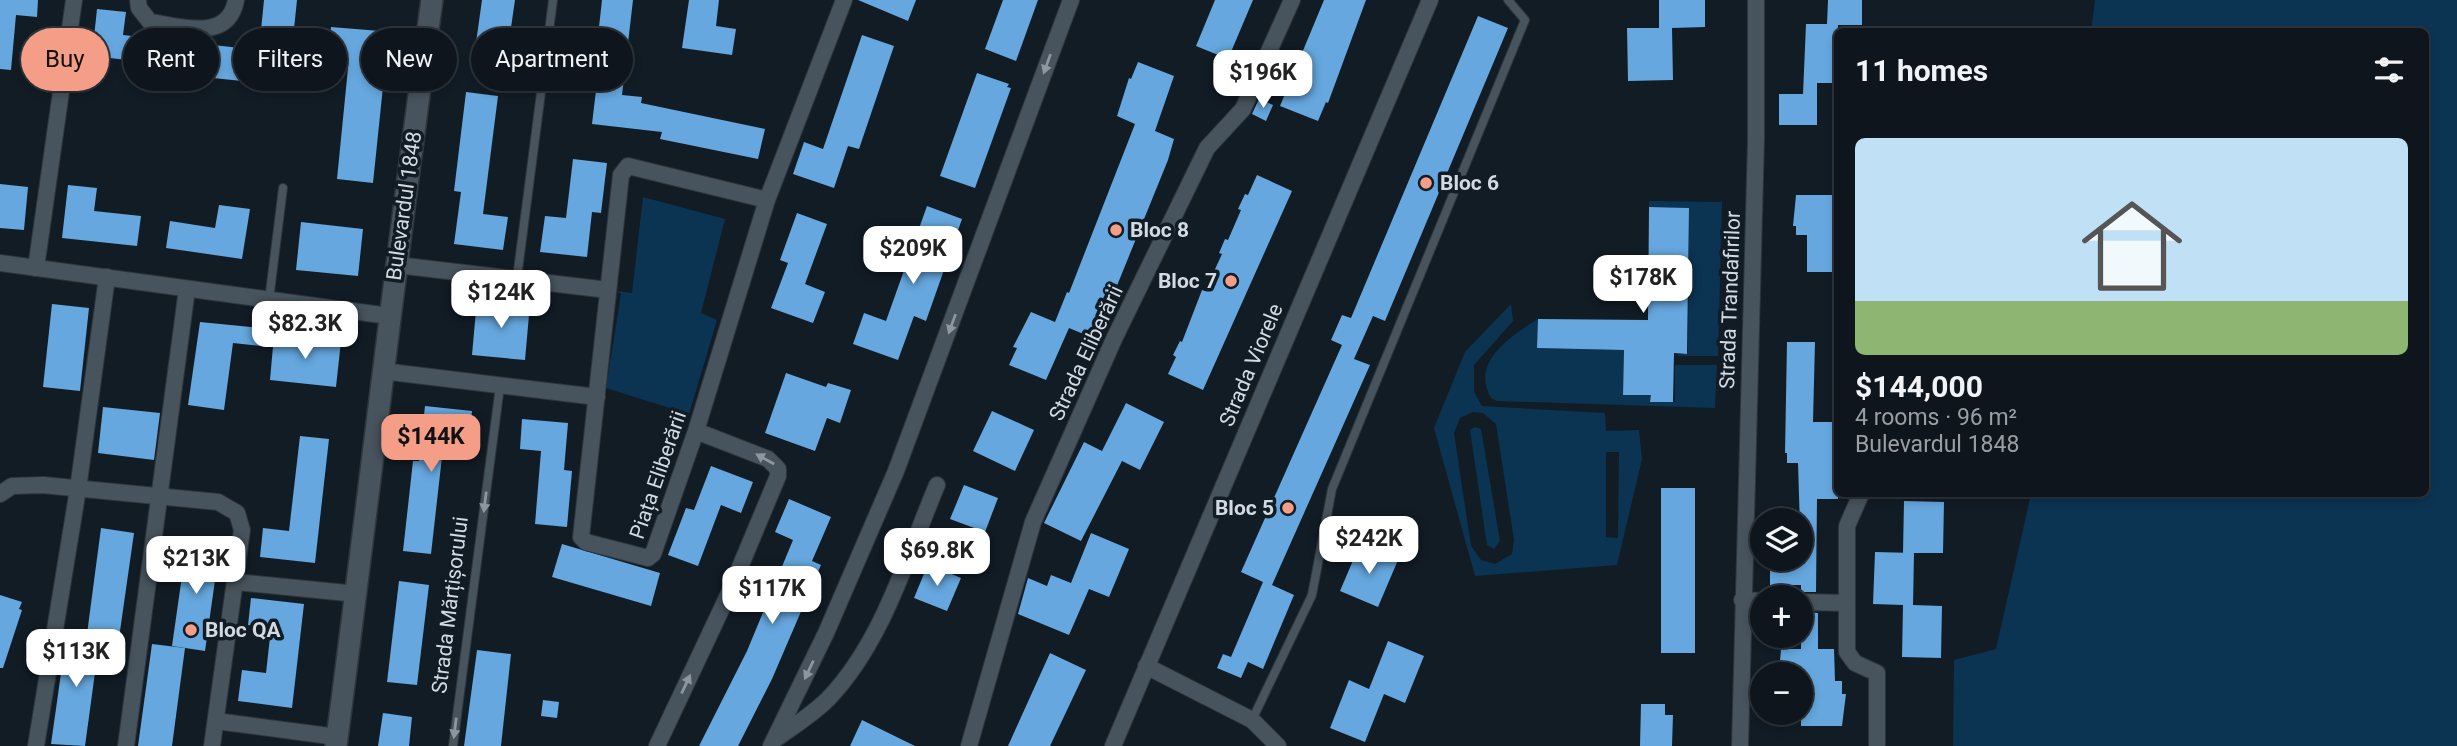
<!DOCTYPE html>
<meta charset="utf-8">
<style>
:root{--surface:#0e151c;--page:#1c2229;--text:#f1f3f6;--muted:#9b9fa3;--line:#2e343b;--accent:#f49e88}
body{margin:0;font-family:Roboto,sans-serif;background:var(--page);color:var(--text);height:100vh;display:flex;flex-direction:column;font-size:26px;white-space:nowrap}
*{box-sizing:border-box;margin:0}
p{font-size:23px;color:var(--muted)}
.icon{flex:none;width:38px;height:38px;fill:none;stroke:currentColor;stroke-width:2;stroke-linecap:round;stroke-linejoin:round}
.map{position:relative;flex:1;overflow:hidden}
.sheet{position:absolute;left:1834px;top:28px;width:595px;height:469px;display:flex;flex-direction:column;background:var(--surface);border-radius:10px;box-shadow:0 4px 10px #0003,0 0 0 2px var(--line)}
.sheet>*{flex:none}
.top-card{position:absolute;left:21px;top:28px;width:665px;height:63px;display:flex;gap:14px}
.controls{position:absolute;left:1750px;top:508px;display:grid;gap:14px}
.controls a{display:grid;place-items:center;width:63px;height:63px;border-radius:50%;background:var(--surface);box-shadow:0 4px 10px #0003,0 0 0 2px var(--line);font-size:35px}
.price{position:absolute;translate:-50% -60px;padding:0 16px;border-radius:14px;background:#fff;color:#222;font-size:23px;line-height:46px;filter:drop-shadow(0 2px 4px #0008)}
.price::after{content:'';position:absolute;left:50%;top:42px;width:21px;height:16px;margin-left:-10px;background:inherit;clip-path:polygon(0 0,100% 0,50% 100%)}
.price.on{background:var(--accent);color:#111}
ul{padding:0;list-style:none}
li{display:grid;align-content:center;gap:14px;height:371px;padding:0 21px}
li span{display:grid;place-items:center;height:217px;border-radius:10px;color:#555}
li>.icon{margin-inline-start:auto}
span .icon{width:126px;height:126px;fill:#fffc;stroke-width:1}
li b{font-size:30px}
h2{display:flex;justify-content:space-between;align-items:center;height:84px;padding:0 21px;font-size:30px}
.chip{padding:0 24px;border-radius:32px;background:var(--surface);box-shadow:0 4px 10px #0003,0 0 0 2px var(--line);font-size:24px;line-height:63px}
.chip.on{background:var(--accent);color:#111}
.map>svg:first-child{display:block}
</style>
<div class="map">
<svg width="2457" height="746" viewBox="0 0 2457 746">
<rect width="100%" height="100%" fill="#121c25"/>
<g fill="#0b3453" fill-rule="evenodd">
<path d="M 2095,0 L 2457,0 L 2457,746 L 1953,746 L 1954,660 L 1996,649 L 2031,494 L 2426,494 L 2426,32 L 2091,31 Z"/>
<path d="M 643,197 L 725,219 L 701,313 L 717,320 L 689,414 L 606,388 L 621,294 L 616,291 L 632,293 Z"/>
<path d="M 1649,201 L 1722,202 L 1718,356 L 1674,356 L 1688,353 L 1689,208 L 1649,207 Z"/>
<path d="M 1511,304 L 1513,321 L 1474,365 L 1474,392 L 1482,406 L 1605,413 L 1606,431 L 1639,430 L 1642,459 L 1617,565 L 1475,576 L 1434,428 L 1465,352 ZM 1473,412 L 1483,413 L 1496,424 L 1514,540 L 1512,554 L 1495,564 L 1481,560 L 1471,546 L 1454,433 L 1460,418 ZM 1606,452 L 1619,452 L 1618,538 L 1606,537 Z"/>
<path d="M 1538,319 L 1538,348 L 1624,350 L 1623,394 L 1651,395 L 1651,402 L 1675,402 L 1675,365 L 1717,365 L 1715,408 L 1497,401 L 1491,398 C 1470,362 1511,336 1538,319 Z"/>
<path d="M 1475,427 L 1481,429 L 1500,541 L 1494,549 L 1487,545 L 1470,430 Z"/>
</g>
<g fill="#65a7de">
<path d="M 0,0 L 38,0 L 37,17 L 16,15 L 11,70 L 0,69 Z"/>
<path d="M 264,0 L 297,0 L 289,77 L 243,72 L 242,81 L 135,70 L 136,61 L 92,56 L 97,9 L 126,12 L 123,35 L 259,50 Z"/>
<path d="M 482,0 L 515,0 L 505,69 L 473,64 Z"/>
<path d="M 602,0 L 633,0 L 622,95 L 642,97 L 641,103 L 765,129 L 758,159 L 660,139 L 662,132 L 592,124 L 597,82 L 593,81 Z"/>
<path d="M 689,0 L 719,0 L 716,26 L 736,29 L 732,55 L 682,48 Z"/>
<path d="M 858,0 L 916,0 L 908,21 Z"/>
<path d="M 1003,0 L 1038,0 L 1016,61 L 985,49 Z"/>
<path d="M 1215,0 L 1253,0 L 1228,59 L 1196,46 Z"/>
<path d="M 1324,0 L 1366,0 L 1328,103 L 1326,102 L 1318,121 L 1280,106 Z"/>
<path d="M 1659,0 L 1705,0 L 1705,27 L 1672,28 L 1673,80 L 1628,81 L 1627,28 L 1659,28 Z"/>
<path d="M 1828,0 L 1862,0 L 1862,25 L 1838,25 L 1837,83 L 1817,83 L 1817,125 L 1779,125 L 1779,94 L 1803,94 L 1806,24 L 1833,24 L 1827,24 Z"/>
<path d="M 1478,16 L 1508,28 L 1385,321 L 1373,316 L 1354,359 L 1370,365 L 1272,585 L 1294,595 L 1263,669 L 1248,662 L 1241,678 L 1217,668 L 1223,654 L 1231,657 L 1263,582 L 1241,572 L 1342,345 L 1331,340 L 1342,315 L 1351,318 Z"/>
<path d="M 331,27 L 380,31 L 375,76 L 384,77 L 373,183 L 337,179 L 349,58 L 328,56 Z"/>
<path d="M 862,35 L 894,46 L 859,149 L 848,146 L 834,188 L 793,174 L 804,142 L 823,149 Z"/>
<path d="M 1138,62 L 1174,76 L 1155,131 L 1174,139 L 1168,160 L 1101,325 L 1093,338 L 1069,328 L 1046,380 L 1009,365 L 1017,348 L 1013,347 L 1031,312 L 1055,322 L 1067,292 L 1069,293 L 1135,124 L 1117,116 L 1129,78 L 1131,79 Z"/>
<path d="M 977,73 L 1009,84 L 1007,87 L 1011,88 L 975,188 L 940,176 Z"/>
<path d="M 466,92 L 498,96 L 483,214 L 508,217 L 503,250 L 454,244 L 461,192 L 454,191 Z"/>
<path d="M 1259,99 L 1273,105 L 1266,121 L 1252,114 Z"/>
<path d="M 573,159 L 607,163 L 601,213 L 592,212 L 587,257 L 540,252 L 545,216 L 566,218 Z"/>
<path d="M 1257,175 L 1292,191 L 1203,390 L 1168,374 L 1176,357 L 1173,355 L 1180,341 L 1182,342 L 1202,290 L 1205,291 L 1222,254 L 1219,253 L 1225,239 L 1228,240 L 1241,210 L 1238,209 L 1245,194 L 1248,195 Z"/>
<path d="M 0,184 L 28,187 L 24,230 L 0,228 Z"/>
<path d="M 68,185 L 97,188 L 94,211 L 141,216 L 137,246 L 62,238 Z"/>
<path d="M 1796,195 L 1838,195 L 1838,272 L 1807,272 L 1807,235 L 1796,235 L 1796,226 L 1793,226 Z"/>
<path d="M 219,205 L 250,209 L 242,259 L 166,248 L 170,221 L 215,228 Z"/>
<path d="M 927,206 L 962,219 L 926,321 L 914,316 L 898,360 L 853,344 L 864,313 L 886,321 Z"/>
<path d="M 1649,207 L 1689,208 L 1687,354 L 1674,353 L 1673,402 L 1650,402 L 1651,395 L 1623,395 L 1624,350 L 1537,348 L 1538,319 L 1648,320 Z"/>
<path d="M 797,213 L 827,224 L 805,284 L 825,292 L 813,323 L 771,308 L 788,263 L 780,260 Z"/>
<path d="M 301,222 L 363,229 L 358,276 L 296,270 Z"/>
<path d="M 477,299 L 530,304 L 525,360 L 472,355 Z"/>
<path d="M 52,304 L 89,308 L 80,391 L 43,387 Z"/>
<path d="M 200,322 L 262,328 L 261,346 L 233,343 L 224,410 L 188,405 Z"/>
<path d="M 274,335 L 341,341 L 336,387 L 270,380 Z"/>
<path d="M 1787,342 L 1815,342 L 1813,422 L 1838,422 L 1838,499 L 1817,499 L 1816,592 L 1801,592 L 1801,585 L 1770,585 L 1770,558 L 1801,558 L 1798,463 L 1787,463 L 1787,453 L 1785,453 Z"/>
<path d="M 786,373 L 826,387 L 828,383 L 851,390 L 840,423 L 827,418 L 815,451 L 765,433 Z"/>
<path d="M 1126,403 L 1164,422 L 1140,470 L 1122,461 L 1081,541 L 1044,523 L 1084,442 L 1102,451 Z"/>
<path d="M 425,406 L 472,411 L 469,442 L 444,439 L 431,554 L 403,551 L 413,461 L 419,461 Z"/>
<path d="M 103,407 L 160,413 L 154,460 L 98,453 Z"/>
<path d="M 992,411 L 1034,430 L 1015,471 L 973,451 Z"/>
<path d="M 522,419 L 568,423 L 564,470 L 572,471 L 567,527 L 535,524 L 541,451 L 520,449 Z"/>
<path d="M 300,436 L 329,439 L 315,563 L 260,557 L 263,528 L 289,531 Z"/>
<path d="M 711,466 L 753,482 L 741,513 L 721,505 L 698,566 L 668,555 L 686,508 L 694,510 Z"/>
<path d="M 964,485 L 998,498 L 985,532 L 950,519 Z"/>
<rect x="1661" y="488" width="34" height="165"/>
<path d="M 789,499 L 831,517 L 812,561 L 821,565 L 772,679 L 738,746 L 699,746 L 747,651 L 793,540 L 775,532 Z"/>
<path d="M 1904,501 L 1944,502 L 1943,553 L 1903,553 Z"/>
<path d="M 101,528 L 134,533 L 119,638 L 87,634 Z"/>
<path d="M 1091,533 L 1129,549 L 1109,597 L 1089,589 L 1069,635 L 1018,614 L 1028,578 L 1047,586 L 1051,575 L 1071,583 Z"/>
<path d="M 187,541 L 220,545 L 205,651 L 172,646 Z"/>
<path d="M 562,544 L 660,573 L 651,606 L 552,577 Z"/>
<path d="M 1360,544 L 1398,560 L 1378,607 L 1340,591 Z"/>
<path d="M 1875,552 L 1914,553 L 1913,605 L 1942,606 L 1941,658 L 1902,657 L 1903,605 L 1873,604 Z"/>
<path d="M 928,564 L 961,578 L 947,611 L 914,598 Z"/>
<path d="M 399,581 L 429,585 L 417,685 L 387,682 Z"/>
<path d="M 0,595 L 22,602 L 19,609 L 22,610 L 3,668 L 0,668 Z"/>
<path d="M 251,598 L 304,604 L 292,708 L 238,701 L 242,670 L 266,673 L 271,628 L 248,625 Z"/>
<path d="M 1801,612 L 1818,613 L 1818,649 L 1834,649 L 1835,681 L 1842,681 L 1842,694 L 1846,694 L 1842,726 L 1801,726 L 1801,674 L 1779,674 L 1781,649 L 1801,649 Z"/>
<path d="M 67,631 L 100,636 L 85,746 L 51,744 Z"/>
<path d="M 1388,641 L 1424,656 L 1405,703 L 1384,694 L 1365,742 L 1330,728 L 1349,680 L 1369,689 Z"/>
<path d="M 152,644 L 185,648 L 172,746 L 138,746 Z"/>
<path d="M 477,650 L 511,654 L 501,746 L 464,746 Z"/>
<path d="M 1050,653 L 1086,670 L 1050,746 L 1008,746 Z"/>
<path d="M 543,700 L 559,702 L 557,718 L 541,716 Z"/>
<path d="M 1641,704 L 1665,704 L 1665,715 L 1673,715 L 1672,746 L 1640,746 Z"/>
<path d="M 383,713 L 412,717 L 409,746 L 378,746 Z"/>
<path d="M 862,720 L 915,746 L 850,746 Z"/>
</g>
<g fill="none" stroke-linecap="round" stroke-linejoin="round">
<g stroke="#2f353c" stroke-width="10">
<g id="lane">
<path d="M 517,278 L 553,0"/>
<path d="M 269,300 L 283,188"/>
<path d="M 1252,720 L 1312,595 L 1332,489 L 1525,20 L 1508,0"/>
<path d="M 453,746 L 500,386"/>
</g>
</g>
<g stroke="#2f353c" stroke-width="18">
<g id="street">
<path d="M 138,0 L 139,8 L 150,22 C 180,26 228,43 236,0"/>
<path d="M 628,166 L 767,200 L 696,431 L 653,554 L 648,558 L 586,542 L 581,537 L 621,175 Z"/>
<path d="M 767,200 L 844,0"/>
<path d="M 0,263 L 389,316"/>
<path d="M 397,265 L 608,290"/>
<path d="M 36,268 L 74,0"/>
<path d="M 382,371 L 597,397"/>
<path d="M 0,494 L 12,486 L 43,485 L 218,502 L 237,513 L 242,530 L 212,746"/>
<path d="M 1861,494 L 1847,526 L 1847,652 L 1855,663 L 1877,673 L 1877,744"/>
<path d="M 236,582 L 357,594"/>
<path d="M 1742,600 L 1762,601"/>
<path d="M 1801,602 L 1847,603"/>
<path d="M 1146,666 L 1252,720 L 1278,746"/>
<path d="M 216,721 L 337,737"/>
<path d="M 777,738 C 794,726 813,714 828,699 C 883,642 907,556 937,485"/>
<path d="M 36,746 L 78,489 L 107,277"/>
<path d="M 126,746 L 187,289"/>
<path d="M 657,746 L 730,591 L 778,476 L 778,469 L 768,459 L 696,431"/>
<path d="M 771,746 L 826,633 L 896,471 L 1071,0"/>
<path d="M 969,746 L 1033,522 L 1114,339 L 1207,148 L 1243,109 L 1292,0"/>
<path d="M 1113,746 L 1430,0"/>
<path d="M 1740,746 L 1756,139 L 1756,0"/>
</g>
</g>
<g stroke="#2f353c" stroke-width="24">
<path id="secondary" d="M 336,746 C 369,497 397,248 432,0"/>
</g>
<use href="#lane" stroke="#47535d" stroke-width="8"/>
<use href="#street" stroke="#47535d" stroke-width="16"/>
<use href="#secondary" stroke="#47535d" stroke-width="21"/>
</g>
<defs><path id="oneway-solid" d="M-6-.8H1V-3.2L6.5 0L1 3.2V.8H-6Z" transform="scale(1.75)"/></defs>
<g fill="#8e969f">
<use href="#oneway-solid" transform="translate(1047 64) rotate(110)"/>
<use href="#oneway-solid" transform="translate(952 324) rotate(110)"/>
<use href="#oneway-solid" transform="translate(765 459) rotate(-151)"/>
<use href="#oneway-solid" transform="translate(485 502) rotate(97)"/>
<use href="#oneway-solid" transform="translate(809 670) rotate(115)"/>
<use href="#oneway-solid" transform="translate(686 684) rotate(-65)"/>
<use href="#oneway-solid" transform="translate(455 728) rotate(97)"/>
</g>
<g fill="#f49e88" stroke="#121c25" stroke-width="2.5">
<circle cx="1426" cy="183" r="7"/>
<circle cx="1116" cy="230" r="7"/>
<circle cx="1231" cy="281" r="7"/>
<circle cx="1288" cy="508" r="7"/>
<circle cx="191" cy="630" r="7"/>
</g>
<g text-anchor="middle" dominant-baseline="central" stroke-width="7" stroke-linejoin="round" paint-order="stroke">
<g font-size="21" font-weight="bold" fill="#d4dae1" stroke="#121c25" text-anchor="start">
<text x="1440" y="183">Bloc 6</text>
<text x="1130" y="230">Bloc 8</text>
<text x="1217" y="281" text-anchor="end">Bloc 7</text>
<text x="1274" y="508" text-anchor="end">Bloc 5</text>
<text x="205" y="630">Bloc QA</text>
</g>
<g font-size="21" fill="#d4dae1" stroke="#121c25">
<text transform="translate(404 206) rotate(-82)">Bulevardul 1848</text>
<text transform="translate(1730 300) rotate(-88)">Strada Trandafirilor</text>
<text transform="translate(1086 353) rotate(-65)">Strada Eliberării</text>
<text transform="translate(1251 365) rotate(-67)">Strada Viorele</text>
<text transform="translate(658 475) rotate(-71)">Piața Eliberării</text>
<text transform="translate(450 605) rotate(-83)">Strada Mărțișorului</text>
</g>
</g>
</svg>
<div class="controls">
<a><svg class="icon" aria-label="layers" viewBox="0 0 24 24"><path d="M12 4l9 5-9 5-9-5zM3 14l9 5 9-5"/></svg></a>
<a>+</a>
<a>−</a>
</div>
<b class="price" style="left:1263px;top:110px">$196K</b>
<b class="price" style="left:913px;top:286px">$209K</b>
<b class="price" style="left:1643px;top:315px">$178K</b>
<b class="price" style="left:501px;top:330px">$124K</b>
<b class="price" style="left:305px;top:361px">$82.3K</b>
<b class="price on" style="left:431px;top:474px">$144K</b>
<b class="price" style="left:1369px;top:576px">$242K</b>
<b class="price" style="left:937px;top:588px">$69.8K</b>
<b class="price" style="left:196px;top:596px">$213K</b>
<b class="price" style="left:772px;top:626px">$117K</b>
<b class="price" style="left:76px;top:689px">$113K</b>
<div class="top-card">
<a class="chip on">Buy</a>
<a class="chip">Rent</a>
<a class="chip">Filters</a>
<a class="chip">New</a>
<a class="chip">Apartment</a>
</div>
<section class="sheet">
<h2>11 homes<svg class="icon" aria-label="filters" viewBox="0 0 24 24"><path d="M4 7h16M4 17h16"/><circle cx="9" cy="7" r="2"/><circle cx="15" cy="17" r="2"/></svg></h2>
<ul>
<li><span style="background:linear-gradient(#bfe0f5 75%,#8fb573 0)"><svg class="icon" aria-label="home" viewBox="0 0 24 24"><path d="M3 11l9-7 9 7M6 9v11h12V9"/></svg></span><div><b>$144,000</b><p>4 rooms · 96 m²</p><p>Bulevardul 1848</p></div></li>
</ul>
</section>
</div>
